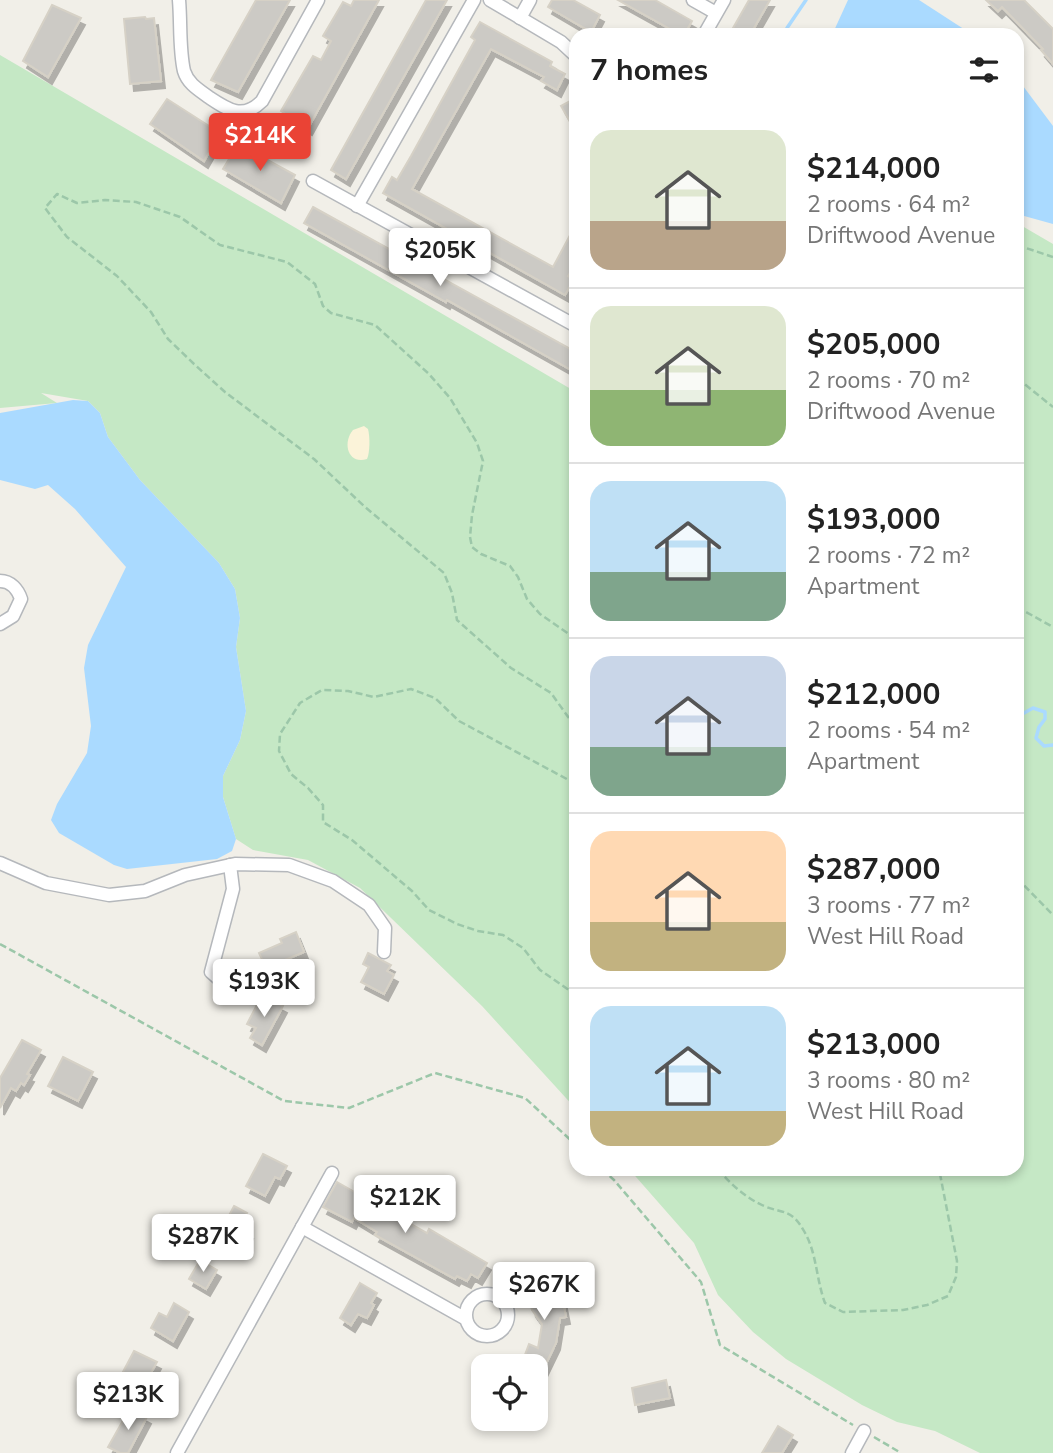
<!DOCTYPE html>
<meta charset="utf-8">
<style>
:root{--surface:#fff;--page:#f6f6f6;--text:#222;--muted:#767676;--line:#e0e0e0;--accent:#ea4335}
body{margin:0;font-family:"Nunito Sans",sans-serif;background:var(--page);color:var(--text);height:100vh;display:flex;flex-direction:column;font-size:26px;white-space:nowrap}
*{box-sizing:border-box;margin:0}
p{font-size:23px;color:var(--muted)}
.icon{flex:none;width:38px;height:38px;fill:none;stroke:currentColor;stroke-width:2;stroke-linecap:round;stroke-linejoin:round}
.map{position:relative;flex:1;overflow:hidden}
.sheet{position:absolute;left:569px;top:28px;width:455px;height:1148px;display:flex;flex-direction:column;background:var(--surface);border-radius:21px;box-shadow:0 4px 10px #0003}
.sheet>*{flex:none}
.controls{position:absolute;left:471px;top:1354px;display:grid;gap:14px}
.controls a{display:grid;place-items:center;width:77px;height:77px;border-radius:14px;background:var(--surface);box-shadow:0 4px 10px #0003;font-size:35px}
.price{position:absolute;translate:-50% -60px;padding:0 16px;border-radius:7px;background:#fff;color:#222;font-size:23px;line-height:46px;filter:drop-shadow(0 2px 4px #0008)}
.price::after{content:'';position:absolute;left:50%;top:42px;width:21px;height:16px;margin-left:-10px;background:inherit;clip-path:polygon(0 0,100% 0,50% 100%)}
.price.selected{background:var(--accent);color:#fff}
ul{padding:0;list-style:none}
li{display:flex;align-items:center;gap:21px;height:175px;padding:0 21px}
li+li{border-top:2px solid var(--line)}
li span{display:grid;place-items:center;flex:none;width:196px;height:140px;border-radius:21px;color:#555}
li>.icon{margin-inline-start:auto}
span .icon{width:84px;height:84px;fill:#fffc;stroke-width:1}
li b{font-size:30px}
h2{display:flex;justify-content:space-between;align-items:center;height:84px;padding:0 21px;font-size:30px}
.map>svg:first-child{display:block}
</style>
<div class="map">
<svg width="1053" height="1453" viewBox="0 0 1053 1453">
<defs>
<filter id="shadow"><feDropShadow dx="4" dy="7" stdDeviation="0" flood-color="#0004"/></filter>
</defs>
<rect width="100%" height="100%" fill="#f1efe8"/>
<g fill="#c5e8c5">
<path d="M 0,55 L 576,392 L 576,1109 L 482,1006 L 360,888 L 308,860 L 253,850 L 236,839 L 223,797 L 223,776 L 240,740 L 246,711 L 236,647 L 240,618 L 235,589 L 219,563 L 140,480 L 108,437 L 100,413 L 88,401 L 41,393 L 57,403 L 0,408 Z"/>
<path d="M 1017,223 L 1053,244 L 1053,1453 L 980,1453 L 935,1431 L 897,1422 L 862,1405 L 786,1359 L 753,1332 L 718,1295 L 694,1243 L 629,1169 L 1017,1169 Z"/>
</g>
<path fill="#fbf3d9" d="M 364,426 L 368,429 C 370,436 370,453 367,459 C 348,465 342,443 353,430 Z"/>
<g fill="#aadaff">
<path d="M 848,0 L 919,0 L 973,35 L 832,35 Z"/>
<path d="M 1017,78 L 1053,126 L 1053,224 L 1017,214 Z"/>
<path d="M 73,400 L 88,401 L 100,413 L 108,437 L 140,480 L 219,563 L 235,589 L 240,618 L 236,647 L 246,711 L 240,740 L 223,776 L 223,797 L 236,839 L 232,851 L 217,859 L 127,869 L 114,865 L 59,833 L 51,820 L 57,804 L 87,753 L 91,726 L 84,668 L 88,645 L 126,567 L 75,509 L 48,485 L 35,489 L 0,480 L 0,413 Z"/>
</g>
<g fill="none" stroke-linecap="round" stroke-linejoin="round">
<g stroke="#aadaff" stroke-width="3.5">
<path d="M 785,35 L 787,28 L 806,0"/>
<path d="M 1017,717 L 1033,708 L 1045,712 L 1045,719 L 1039,727 L 1036,738 L 1044,746 L 1053,745"/>
</g>
</g>
<g fill="#cccac5" stroke="#d6d1c6" stroke-width="2" filter="url(#shadow)">
<path d="M 256,0 L 290,0 L 238,92 L 211,80 Z"/>
<path d="M 354,0 L 379,0 L 308,128 L 281,111 L 313,56 L 321,60 L 331,41 L 323,36 L 343,2 L 351,6 Z"/>
<path d="M 426,0 L 447,0 L 346,179 L 331,170 Z"/>
<path d="M 552,0 L 573,0 L 600,15 L 591,32 L 548,7 Z"/>
<path d="M 618,0 L 655,0 L 692,21 L 684,35 L 681,35 Z"/>
<path d="M 749,0 L 770,0 L 750,35 L 729,35 Z"/>
<path d="M 986,0 L 1024,0 L 1053,29 L 1053,64 L 1041,50 L 1043,49 L 1002,7 L 998,11 Z"/>
<path d="M 52,5 L 81,18 L 48,77 L 23,61 Z"/>
<path d="M 145,17 L 146,19 L 154,18 L 161,81 L 130,84 L 124,19 Z"/>
<path d="M 480,22 L 552,62 L 550,66 L 565,74 L 557,90 L 541,81 L 544,77 L 491,49 L 412,189 L 553,267 L 576,224 L 576,263 L 568,276 L 574,279 L 565,295 L 383,193 L 392,177 L 397,180 L 411,156 L 475,40 L 471,37 Z"/>
<path d="M 576,98 L 576,132 L 561,106 Z"/>
<path d="M 167,99 L 220,133 L 204,161 L 150,124 Z"/>
<path d="M 240,145 L 295,175 L 281,203 L 223,169 L 234,151 L 236,152 Z"/>
<path d="M 313,207 L 576,352 L 576,366 L 573,371 L 447,300 L 446,302 L 304,223 Z"/>
<path d="M 296,932 L 304,952 L 266,968 L 259,953 L 282,943 L 280,939 Z"/>
<path d="M 368,953 L 391,965 L 387,971 L 394,975 L 384,994 L 361,982 L 369,967 L 363,964 Z"/>
<path d="M 262,995 L 283,1006 L 262,1045 L 250,1038 L 256,1028 L 247,1024 Z"/>
<path d="M 22,1040 L 41,1050 L 27,1074 L 30,1075 L 24,1085 L 21,1083 L 16,1091 L 11,1088 L 0,1108 L 0,1078 Z"/>
<path d="M 63,1057 L 93,1072 L 78,1101 L 48,1086 Z"/>
<path d="M 263,1154 L 287,1166 L 280,1179 L 275,1177 L 265,1196 L 246,1186 Z"/>
<path d="M 337,1182 L 427,1233 L 429,1229 L 487,1263 L 478,1278 L 471,1274 L 467,1281 L 457,1276 L 455,1279 L 375,1235 L 377,1232 L 354,1218 L 352,1222 L 323,1207 Z"/>
<path d="M 234,1206 L 247,1213 L 239,1227 L 249,1232 L 241,1248 L 218,1236 Z"/>
<path d="M 200,1260 L 217,1270 L 206,1289 L 189,1279 Z"/>
<path d="M 536,1278 L 547,1292 L 555,1291 L 557,1298 L 562,1297 L 566,1317 L 560,1318 L 556,1343 L 543,1370 L 523,1360 L 529,1344 L 538,1348 L 542,1324 L 532,1310 L 529,1299 L 522,1289 Z"/>
<path d="M 360,1283 L 377,1293 L 371,1303 L 374,1305 L 367,1318 L 358,1314 L 351,1325 L 340,1318 Z"/>
<path d="M 174,1303 L 189,1312 L 173,1341 L 151,1328 L 159,1313 L 167,1317 Z"/>
<path d="M 134,1351 L 157,1362 L 148,1378 L 140,1373 L 130,1392 L 116,1385 Z"/>
<path d="M 666,1380 L 670,1398 L 635,1405 L 632,1388 Z"/>
<path d="M 130,1408 L 147,1417 L 128,1453 L 120,1453 L 108,1447 Z"/>
<path d="M 778,1426 L 793,1435 L 782,1453 L 762,1453 Z"/>
</g>
<g fill="none" stroke-linecap="round" stroke-linejoin="round">
<g stroke="#b5b8bc" stroke-width="15">
<g id="minor">
<path d="M 179,0 C 181,23 179,49 184,71 C 188,84 199,90 210,98 C 228,110 243,120 262,101 L 318,0"/>
<path d="M 490,0 L 561,42 L 576,56"/>
<path d="M 693,0 L 716,13"/>
<path d="M 520,18 L 530,0"/>
<path d="M 704,35 L 724,0"/>
<path d="M 313,181 L 576,326"/>
<path d="M 357,206 L 474,0"/>
<path d="M 0,581 C 11,581 18,590 21,599 L 13,616 L 0,624"/>
<path d="M 0,863 L 46,883 L 109,895 L 145,891 L 185,875 L 235,864 L 289,865 L 333,881 L 369,905 L 385,928 L 384,952"/>
<path d="M 230,865 L 233,889 L 211,972 L 227,986 L 247,994"/>
<path d="M 302,1227 L 466,1319"/>
<circle cx="487" cy="1315" r="21"/>
<path d="M 177,1453 L 332,1173"/>
<path d="M 852,1453 L 864,1431"/>
</g>
</g>
<g stroke="#9cc7a9" stroke-width="2.5" stroke-dasharray="7 3.5" stroke-linecap="butt">
<path d="M 1017,245 L 1053,257"/>
<path d="M 1017,378 L 1053,407"/>
<path d="M 1017,607 L 1053,627"/>
<path d="M 576,639 L 540,614 L 527,599 L 518,577 L 510,566 L 481,554 L 472,547 L 470,537 L 472,515 L 483,461 L 477,443 L 450,398 L 429,374 L 375,325 L 331,313 L 323,306 L 315,284 L 287,262 L 220,245 L 180,217 L 136,202 L 105,200 L 77,203 L 57,194 L 45,208 L 67,237 L 117,276 L 151,312 L 168,339 L 194,364 L 225,392 L 314,459 L 365,507 L 444,573 L 452,593 L 457,620 L 511,668 L 551,693 L 576,728"/>
<path d="M 576,784 L 459,721 L 435,698 L 411,689 L 374,697 L 348,691 L 322,690 L 300,703 L 280,734 L 279,751 L 291,774 L 308,788 L 323,805 L 323,822 L 352,840 L 412,891 L 429,910 L 457,924 L 478,931 L 503,935 L 523,948 L 540,970 L 576,995"/>
<path d="M 1017,878 L 1053,915"/>
<path d="M 0,944 L 284,1101 L 349,1108 L 435,1073 L 525,1098 L 576,1145"/>
<path d="M 602,1169 L 614,1180 L 701,1282 L 720,1345 L 853,1425"/>
<path d="M 718,1169 C 730,1184 746,1198 764,1206 C 783,1214 791,1208 804,1231 C 817,1253 816,1279 825,1303 L 843,1312 L 903,1310 L 927,1305 L 948,1296 L 956,1277 L 957,1261 L 940,1174 L 937,1169"/>
<path d="M 874,1437 L 901,1453"/>
</g>
<use href="#minor" stroke="#fff" stroke-width="12"/>
</g>
</svg>
<div class="controls">
<a><svg class="icon" aria-label="locate" viewBox="0 0 24 24"><circle cx="12" cy="12" r="6"/><path d="M12 2v4M12 18v4M2 12h4M18 12h4"/></svg></a>
</div>
<b class="price selected" style="left:260px;top:173px">$214K</b>
<b class="price" style="left:440px;top:288px">$205K</b>
<b class="price" style="left:264px;top:1019px">$193K</b>
<b class="price" style="left:405px;top:1235px">$212K</b>
<b class="price" style="left:203px;top:1274px">$287K</b>
<b class="price" style="left:544px;top:1322px">$267K</b>
<b class="price" style="left:128px;top:1432px">$213K</b>
<section class="sheet">
<h2>7 homes<svg class="icon" aria-label="filters" viewBox="0 0 24 24"><path d="M4 7h16M4 17h16"/><circle cx="9" cy="7" r="2"/><circle cx="15" cy="17" r="2"/></svg></h2>
<ul>
<li><span style="background:linear-gradient(#dfe7d0 65%,#b9a48a 0)"><svg class="icon" aria-label="home" viewBox="0 0 24 24"><path d="M3 11l9-7 9 7M6 9v11h12V9"/></svg></span><div><b>$214,000</b><p>2 rooms · 64 m²</p><p>Driftwood Avenue</p></div></li>
<li><span style="background:linear-gradient(#dfe7d0 60%,#8fb573 0)"><svg class="icon" aria-label="home" viewBox="0 0 24 24"><path d="M3 11l9-7 9 7M6 9v11h12V9"/></svg></span><div><b>$205,000</b><p>2 rooms · 70 m²</p><p>Driftwood Avenue</p></div></li>
<li><span style="background:linear-gradient(#bfe0f5 65%,#7fa58c 0)"><svg class="icon" aria-label="home" viewBox="0 0 24 24"><path d="M3 11l9-7 9 7M6 9v11h12V9"/></svg></span><div><b>$193,000</b><p>2 rooms · 72 m²</p><p>Apartment</p></div></li>
<li><span style="background:linear-gradient(#c9d6e8 65%,#7fa58c 0)"><svg class="icon" aria-label="home" viewBox="0 0 24 24"><path d="M3 11l9-7 9 7M6 9v11h12V9"/></svg></span><div><b>$212,000</b><p>2 rooms · 54 m²</p><p>Apartment</p></div></li>
<li><span style="background:linear-gradient(#ffd9b3 65%,#c2b280 0)"><svg class="icon" aria-label="home" viewBox="0 0 24 24"><path d="M3 11l9-7 9 7M6 9v11h12V9"/></svg></span><div><b>$287,000</b><p>3 rooms · 77 m²</p><p>West Hill Road</p></div></li>
<li><span style="background:linear-gradient(#bfe0f5 75%,#c2b280 0)"><svg class="icon" aria-label="home" viewBox="0 0 24 24"><path d="M3 11l9-7 9 7M6 9v11h12V9"/></svg></span><div><b>$213,000</b><p>3 rooms · 80 m²</p><p>West Hill Road</p></div></li>
</ul>
</section>
</div>
